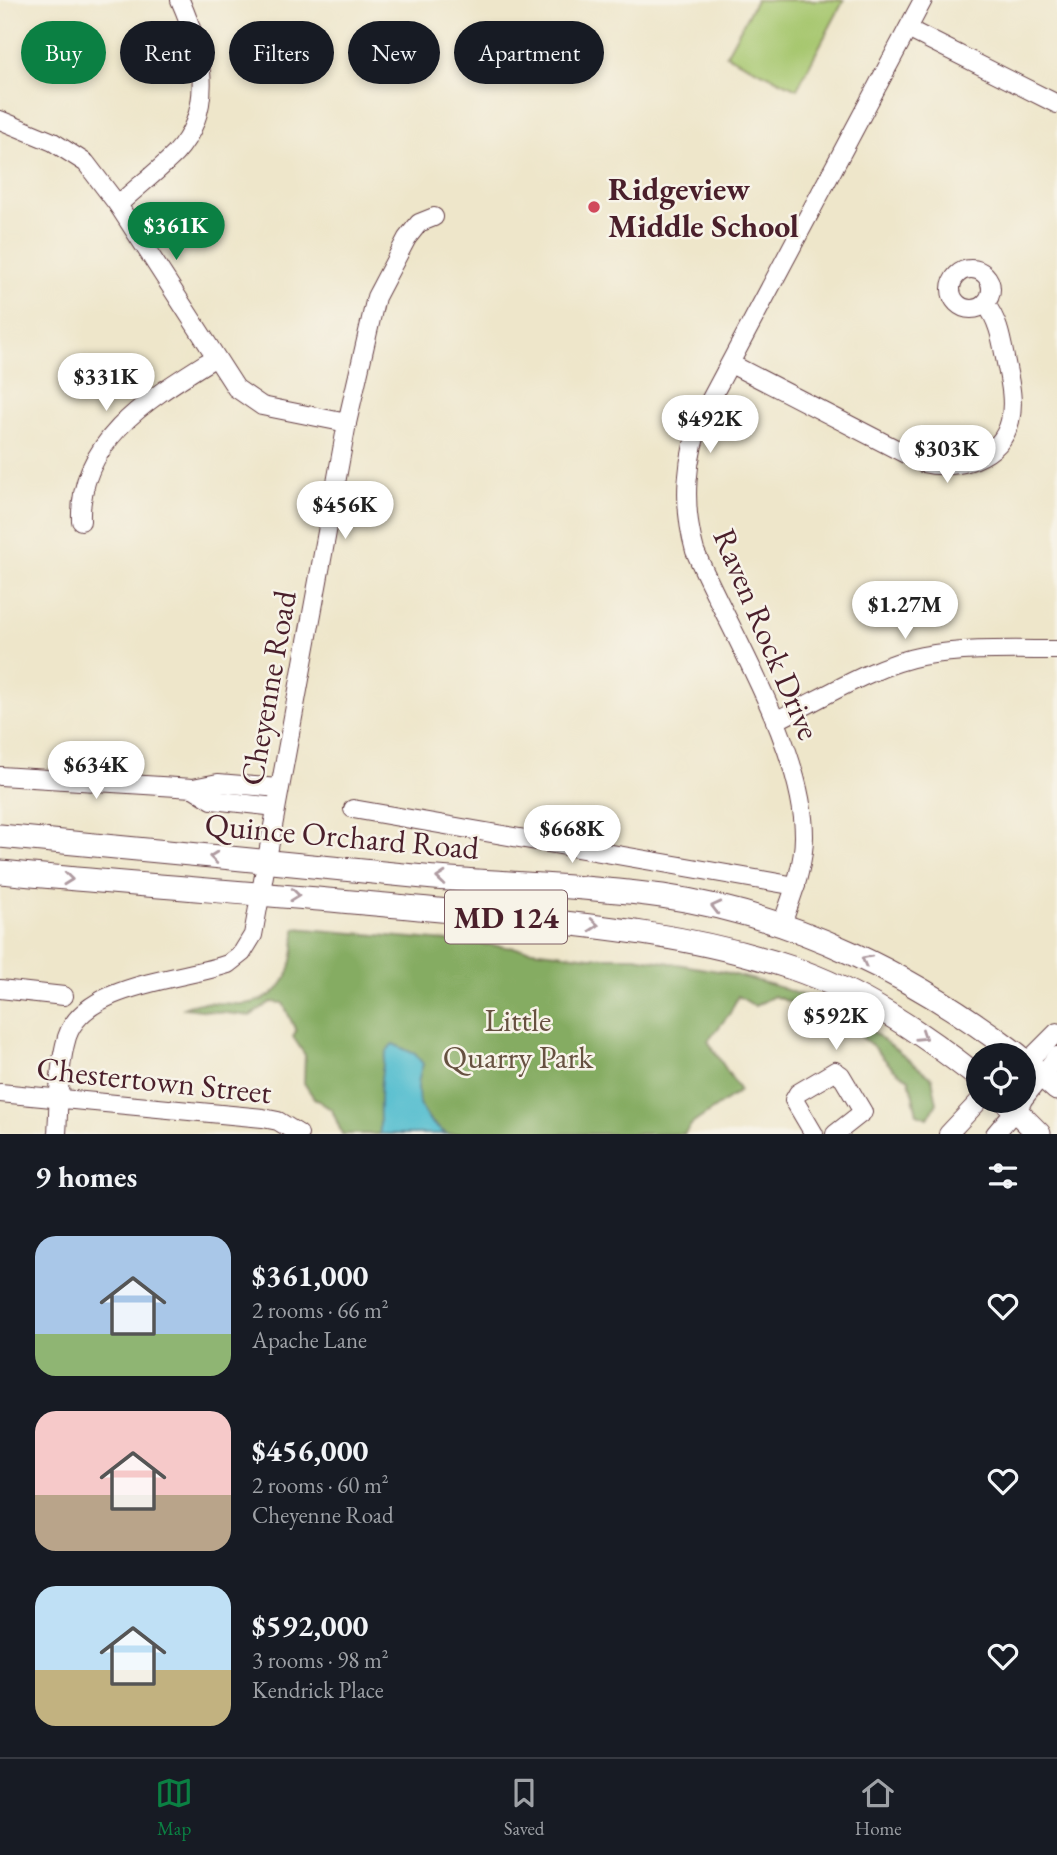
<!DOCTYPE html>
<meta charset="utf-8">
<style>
:root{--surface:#171b24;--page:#20242c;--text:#f1f3f6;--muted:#9ea1a6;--line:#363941;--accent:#0b8043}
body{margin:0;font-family:"EB Garamond",serif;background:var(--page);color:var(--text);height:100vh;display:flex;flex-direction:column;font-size:26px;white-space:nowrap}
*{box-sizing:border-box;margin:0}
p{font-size:23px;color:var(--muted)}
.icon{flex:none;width:38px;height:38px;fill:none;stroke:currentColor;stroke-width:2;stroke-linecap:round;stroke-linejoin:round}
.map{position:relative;height:1134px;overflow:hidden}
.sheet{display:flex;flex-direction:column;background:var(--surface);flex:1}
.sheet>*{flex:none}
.hud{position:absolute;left:21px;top:21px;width:700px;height:63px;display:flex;gap:14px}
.controls{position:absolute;left:966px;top:1043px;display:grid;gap:14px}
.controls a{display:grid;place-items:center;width:70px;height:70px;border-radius:50%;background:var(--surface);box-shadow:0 4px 10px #0003;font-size:35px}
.price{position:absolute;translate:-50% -60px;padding:0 16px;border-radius:24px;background:#fff;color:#222;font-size:23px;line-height:46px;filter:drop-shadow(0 2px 4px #0008)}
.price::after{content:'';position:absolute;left:50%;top:42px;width:21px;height:16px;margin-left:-10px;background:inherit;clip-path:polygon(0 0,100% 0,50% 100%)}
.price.on{background:var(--accent);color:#fff}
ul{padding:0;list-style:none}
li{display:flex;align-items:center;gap:21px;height:175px;padding:0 35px}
li span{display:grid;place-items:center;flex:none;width:196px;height:140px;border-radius:21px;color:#555}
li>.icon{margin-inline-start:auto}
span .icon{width:84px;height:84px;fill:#fffc;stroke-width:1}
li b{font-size:30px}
h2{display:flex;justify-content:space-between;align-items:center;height:84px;padding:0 35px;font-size:30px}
.chip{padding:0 24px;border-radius:32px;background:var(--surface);box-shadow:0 4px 10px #0003;font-size:24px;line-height:63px}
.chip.on{background:var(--accent);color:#fff}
.menu{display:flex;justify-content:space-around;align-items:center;height:98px;border-top:2px solid var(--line);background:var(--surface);font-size:19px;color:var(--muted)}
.menu a{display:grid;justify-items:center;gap:4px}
.menu .on{color:var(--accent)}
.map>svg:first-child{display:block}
</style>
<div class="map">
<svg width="1057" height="1134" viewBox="0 0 1057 1134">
<rect width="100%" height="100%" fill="#f7f3e8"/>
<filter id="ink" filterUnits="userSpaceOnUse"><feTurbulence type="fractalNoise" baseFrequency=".0143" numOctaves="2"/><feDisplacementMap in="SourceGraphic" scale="14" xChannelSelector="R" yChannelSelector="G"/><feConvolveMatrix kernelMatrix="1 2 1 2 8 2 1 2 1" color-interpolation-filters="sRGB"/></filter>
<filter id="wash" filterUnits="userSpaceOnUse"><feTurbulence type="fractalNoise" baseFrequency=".00686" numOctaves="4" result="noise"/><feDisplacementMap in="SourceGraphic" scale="28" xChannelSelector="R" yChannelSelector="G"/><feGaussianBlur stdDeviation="1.57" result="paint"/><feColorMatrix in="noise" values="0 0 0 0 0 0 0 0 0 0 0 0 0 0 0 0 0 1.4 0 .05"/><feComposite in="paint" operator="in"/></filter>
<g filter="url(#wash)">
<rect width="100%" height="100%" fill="#eee6ca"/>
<path fill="#a7c770" stroke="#78734e" stroke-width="2" d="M 756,0 L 844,0 L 797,89 L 726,55 Z"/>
<path fill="#85ac62" stroke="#686646" stroke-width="2" d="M 295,928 L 482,944 L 590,957 L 635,957 L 724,972 L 773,985 L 824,1003 L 863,1024 L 932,1078 L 937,1103 L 928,1118 L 917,1114 L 909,1079 C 887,1068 882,1052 864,1039 C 838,1019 804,1008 774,996 L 755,1006 L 738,996 L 730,1013 L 708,1041 L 740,1091 L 692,1124 L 684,1134 L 447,1134 C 425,1121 408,1095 421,1069 L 382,1095 L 380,1134 L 342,1134 L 332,1110 L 314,1098 L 304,1083 L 305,1055 L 293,1037 L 296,1031 L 283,1003 L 271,1002 L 250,1016 L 184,1008 C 203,998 222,1005 243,1004 C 287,1000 295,966 295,928 Z"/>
<path fill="#54becf" stroke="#4f6e7d" stroke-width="2" d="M 393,1044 L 415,1054 L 423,1064 C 412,1094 419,1118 447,1134 L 380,1134 C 380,1114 377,1054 393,1044 Z"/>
</g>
<g filter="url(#ink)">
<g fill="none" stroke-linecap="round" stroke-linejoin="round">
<g stroke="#633d43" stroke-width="20">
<g id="minor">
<path d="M 908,29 L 1057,104"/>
<path d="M 0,120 L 53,142 L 86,163 L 118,205 L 236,388 L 262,406 L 347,423"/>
<path d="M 118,205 C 136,188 157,172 175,154 C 217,108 202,50 180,0"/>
<circle cx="971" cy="289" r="20"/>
<path d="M 731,364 L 923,463 C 956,471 1001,459 1010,421 C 1015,400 1009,378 1005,358 C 1001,337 998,320 985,303"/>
<path d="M 81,521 C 78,439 152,397 214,358"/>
<path d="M 775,721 C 819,700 874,665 922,656 C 967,648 1012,650 1057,650"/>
<path d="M 0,776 L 193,788 L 218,783 L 279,788"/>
<path d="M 193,788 L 212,800 L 276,807"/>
<path d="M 353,809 L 796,886"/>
<path d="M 782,924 C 792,896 804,867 804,836 C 804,749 730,632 695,551 C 682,505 685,456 704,412 L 923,0"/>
<path d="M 0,989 L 64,996"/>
<path d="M 1024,1065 L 1057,1032"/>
<path d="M 0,1093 L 263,1118 L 278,1121 L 299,1134"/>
<path d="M 1024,1098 L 1057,1056"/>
<path d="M 57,1134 C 59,1103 58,1067 67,1037 C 84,984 181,980 228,964 L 242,953 L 253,935 L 347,423 L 376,297 L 407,238 L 419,223 L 434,217"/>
<path d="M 814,1134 L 794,1100 L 798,1093 L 835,1071 L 841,1075 L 863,1112 L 835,1134"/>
<path d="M 948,1134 L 979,1101"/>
<path d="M 995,1134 L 1022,1102"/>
</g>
</g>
<g stroke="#633d43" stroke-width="25">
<g id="major">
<path d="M 0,836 C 141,849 283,863 424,877 C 503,884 583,885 662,896 C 793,915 914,975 1018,1055"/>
<path d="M 0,872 C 156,887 313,897 469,913 C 578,924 687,933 792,968 C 860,991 922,1033 978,1077"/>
<path d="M 1024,1060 L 1057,1089"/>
<path d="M 1006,1101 L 1039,1134"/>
</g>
</g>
<use href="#minor" stroke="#fff" stroke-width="18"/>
<use href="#major" stroke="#fff" stroke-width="23"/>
</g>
<defs><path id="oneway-chevron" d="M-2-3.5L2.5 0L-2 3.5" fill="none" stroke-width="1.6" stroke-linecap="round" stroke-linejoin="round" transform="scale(1.75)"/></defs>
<g stroke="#ae9aa0">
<use href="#oneway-chevron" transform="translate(214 857) rotate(-174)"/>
<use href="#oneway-chevron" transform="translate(441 878) rotate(-175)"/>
<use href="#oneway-chevron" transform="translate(68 879) rotate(6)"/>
<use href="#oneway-chevron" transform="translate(295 895) rotate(6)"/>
<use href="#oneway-chevron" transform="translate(716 907) rotate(-166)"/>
<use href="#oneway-chevron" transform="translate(594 925) rotate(5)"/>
<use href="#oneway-chevron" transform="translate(866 960) rotate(-152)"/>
<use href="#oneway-chevron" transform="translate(922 1036) rotate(33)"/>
</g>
</g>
<circle fill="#d1495b" stroke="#f7f3e8" stroke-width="2.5" cx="594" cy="207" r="7"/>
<g text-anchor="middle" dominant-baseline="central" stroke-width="5" stroke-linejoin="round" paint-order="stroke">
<rect fill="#f7f3e8" stroke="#7e5f64" stroke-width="2" x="445" y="890.5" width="122" height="53" rx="5"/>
<g font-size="30" font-weight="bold" fill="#4a1f2b">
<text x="506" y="917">MD 124</text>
</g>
<g font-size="32" font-weight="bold" fill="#4a1f2b" stroke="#f7f3e8" text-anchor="start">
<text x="608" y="189">Ridgeview<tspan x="608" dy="37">Middle School</tspan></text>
</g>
<g font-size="32" fill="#4a1f2b" stroke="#f7f3e8">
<text transform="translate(767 634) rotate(67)">Raven Rock Drive</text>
<text transform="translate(268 688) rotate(-80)">Cheyenne Road</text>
<text transform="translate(342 836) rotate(5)">Quince Orchard Road</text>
<text transform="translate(154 1080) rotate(6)">Chestertown Street</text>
</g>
<g font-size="32" fill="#665140" stroke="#f7f3e8">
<text x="518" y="1020">Little<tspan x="518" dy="37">Quarry Park</tspan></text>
</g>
</g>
</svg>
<div class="controls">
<a><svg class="icon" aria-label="locate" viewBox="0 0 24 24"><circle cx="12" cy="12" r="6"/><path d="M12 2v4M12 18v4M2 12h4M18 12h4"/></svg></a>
</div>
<b class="price on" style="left:176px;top:262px">$361K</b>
<b class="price" style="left:106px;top:413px">$331K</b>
<b class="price" style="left:710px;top:455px">$492K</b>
<b class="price" style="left:947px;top:485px">$303K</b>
<b class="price" style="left:345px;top:541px">$456K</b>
<b class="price" style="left:905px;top:641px">$1.27M</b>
<b class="price" style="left:96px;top:801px">$634K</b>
<b class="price" style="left:572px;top:865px">$668K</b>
<b class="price" style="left:836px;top:1052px">$592K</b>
<div class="hud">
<a class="chip on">Buy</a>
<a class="chip">Rent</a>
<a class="chip">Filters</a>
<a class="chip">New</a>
<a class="chip">Apartment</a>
</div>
</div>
<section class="sheet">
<h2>9 homes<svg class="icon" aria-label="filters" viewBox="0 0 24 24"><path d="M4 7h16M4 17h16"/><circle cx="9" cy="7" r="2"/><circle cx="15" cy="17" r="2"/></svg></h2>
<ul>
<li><span style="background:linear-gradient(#a9c7e8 70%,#8fb573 0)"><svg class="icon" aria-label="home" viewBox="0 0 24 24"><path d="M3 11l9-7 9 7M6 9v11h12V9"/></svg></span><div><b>$361,000</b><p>2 rooms · 66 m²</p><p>Apache Lane</p></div><svg class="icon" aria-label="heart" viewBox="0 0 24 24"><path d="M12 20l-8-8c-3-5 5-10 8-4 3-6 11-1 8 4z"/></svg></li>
<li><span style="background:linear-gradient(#f6c9c9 60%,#b9a48a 0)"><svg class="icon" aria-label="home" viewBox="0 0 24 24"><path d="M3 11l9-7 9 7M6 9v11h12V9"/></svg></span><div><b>$456,000</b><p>2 rooms · 60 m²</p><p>Cheyenne Road</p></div><svg class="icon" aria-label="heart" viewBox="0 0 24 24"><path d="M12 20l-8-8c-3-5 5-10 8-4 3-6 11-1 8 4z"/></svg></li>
<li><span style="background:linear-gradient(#bfe0f5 60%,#c2b280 0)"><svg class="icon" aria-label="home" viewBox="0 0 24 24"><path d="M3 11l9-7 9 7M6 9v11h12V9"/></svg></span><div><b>$592,000</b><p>3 rooms · 98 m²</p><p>Kendrick Place</p></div><svg class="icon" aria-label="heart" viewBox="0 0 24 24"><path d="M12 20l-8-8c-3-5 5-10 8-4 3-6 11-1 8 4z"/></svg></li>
</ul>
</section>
<nav class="menu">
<a class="on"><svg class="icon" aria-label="map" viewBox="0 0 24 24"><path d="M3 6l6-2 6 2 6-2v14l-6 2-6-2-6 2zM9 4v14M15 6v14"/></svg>Map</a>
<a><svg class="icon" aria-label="saved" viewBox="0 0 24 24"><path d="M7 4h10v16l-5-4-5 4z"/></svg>Saved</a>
<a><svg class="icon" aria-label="home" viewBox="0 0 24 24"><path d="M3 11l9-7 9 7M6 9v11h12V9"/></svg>Home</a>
</nav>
